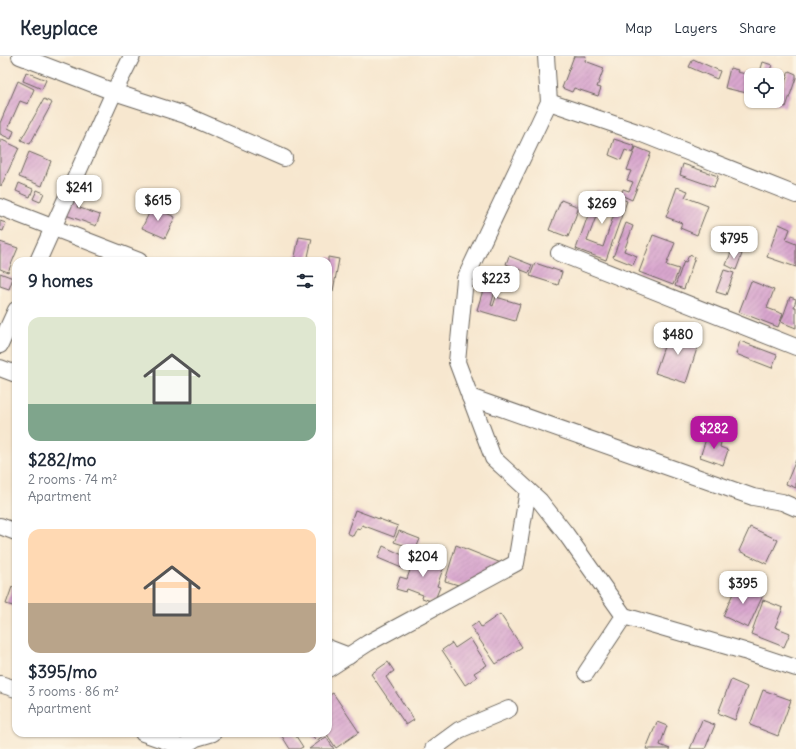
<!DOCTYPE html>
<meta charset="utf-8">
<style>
:root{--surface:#fff;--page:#f6f6f7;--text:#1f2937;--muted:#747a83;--line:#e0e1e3;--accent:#b5179e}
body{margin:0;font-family:Delius,sans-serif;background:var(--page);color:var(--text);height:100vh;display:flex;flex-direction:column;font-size:15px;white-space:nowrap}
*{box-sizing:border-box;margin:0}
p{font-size:13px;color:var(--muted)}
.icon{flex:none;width:22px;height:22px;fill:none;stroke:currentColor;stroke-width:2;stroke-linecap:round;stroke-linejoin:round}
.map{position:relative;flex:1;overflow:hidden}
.side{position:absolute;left:12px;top:201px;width:320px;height:480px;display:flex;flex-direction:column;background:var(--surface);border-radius:12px;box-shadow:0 1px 3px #0004}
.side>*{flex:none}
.controls{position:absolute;left:744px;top:12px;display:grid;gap:8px}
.controls a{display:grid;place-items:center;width:40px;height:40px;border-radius:8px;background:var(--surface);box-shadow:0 1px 3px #0004;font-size:20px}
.price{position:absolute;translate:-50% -34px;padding:0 9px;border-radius:8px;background:#fff;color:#222;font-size:13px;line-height:26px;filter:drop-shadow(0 1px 2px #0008)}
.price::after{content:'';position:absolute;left:50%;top:24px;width:12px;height:9px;margin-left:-6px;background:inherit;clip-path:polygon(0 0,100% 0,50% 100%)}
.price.selected{background:var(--accent);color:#fff}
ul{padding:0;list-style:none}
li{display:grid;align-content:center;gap:8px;height:212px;padding:0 16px}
li span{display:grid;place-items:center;height:124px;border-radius:12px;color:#555}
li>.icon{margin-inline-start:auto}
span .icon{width:72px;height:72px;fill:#fffc;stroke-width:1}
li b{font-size:17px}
h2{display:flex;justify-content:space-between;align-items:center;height:48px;padding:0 16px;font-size:17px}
header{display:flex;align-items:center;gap:24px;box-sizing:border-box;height:56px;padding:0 20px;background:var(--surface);border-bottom:1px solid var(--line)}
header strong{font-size:19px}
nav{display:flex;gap:22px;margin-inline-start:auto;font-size:14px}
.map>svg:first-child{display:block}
</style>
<header>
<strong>Keyplace</strong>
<nav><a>Map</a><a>Layers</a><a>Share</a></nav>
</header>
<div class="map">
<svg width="796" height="693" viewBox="0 0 796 693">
<defs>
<pattern id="building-hatch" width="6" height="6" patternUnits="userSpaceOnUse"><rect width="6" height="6" fill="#d8a6ce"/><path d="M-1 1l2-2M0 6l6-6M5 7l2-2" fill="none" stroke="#b98eb0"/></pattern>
</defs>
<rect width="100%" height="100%" fill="#fcf5e5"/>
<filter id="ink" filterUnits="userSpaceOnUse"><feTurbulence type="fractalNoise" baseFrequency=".025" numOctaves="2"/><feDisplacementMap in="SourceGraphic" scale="8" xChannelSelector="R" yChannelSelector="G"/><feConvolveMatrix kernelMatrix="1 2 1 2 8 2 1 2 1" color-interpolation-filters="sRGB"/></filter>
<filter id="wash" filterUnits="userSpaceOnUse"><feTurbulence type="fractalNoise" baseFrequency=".012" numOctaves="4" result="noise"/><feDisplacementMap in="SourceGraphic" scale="16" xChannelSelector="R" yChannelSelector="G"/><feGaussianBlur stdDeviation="0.9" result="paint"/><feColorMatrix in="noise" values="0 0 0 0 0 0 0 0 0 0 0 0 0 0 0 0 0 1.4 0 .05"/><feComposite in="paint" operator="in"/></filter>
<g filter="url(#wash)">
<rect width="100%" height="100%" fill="#f7e7cf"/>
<g id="blocks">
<g fill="url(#building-hatch)" fill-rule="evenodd">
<path d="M 574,0 L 586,0 L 585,5 L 604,12 L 597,31 L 601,32 L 598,40 L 574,32 L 572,36 L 562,32 Z"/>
<path d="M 693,3 L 720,15 L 717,23 L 689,11 Z"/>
<path d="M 763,6 L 772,9 L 768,19 L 759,19 Z"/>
<path d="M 730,12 L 738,14 L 737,16 L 751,19 L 751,38 L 725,32 Z"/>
<path d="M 789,15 L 796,18 L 796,22 L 786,51 L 769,45 L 777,45 L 777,36 L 781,37 Z"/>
<path d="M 26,16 L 46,24 L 42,33 L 23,25 Z"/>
<path d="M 18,25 L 34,33 L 28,48 L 20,45 L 8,72 L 14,75 L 11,83 L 0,78 L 0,67 Z"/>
<path d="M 44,43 L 52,47 L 30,88 L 21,84 Z"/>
<path d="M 0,83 L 19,92 L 1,130 L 0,129 Z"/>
<path d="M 614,83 L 635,90 L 633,97 L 625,94 L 621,104 L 609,99 Z"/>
<path d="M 636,91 L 651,97 L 632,144 L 621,139 L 623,133 L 629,135 L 633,126 L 627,124 L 631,115 L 627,114 Z"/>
<path d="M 29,96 L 51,105 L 42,130 L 19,121 Z"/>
<path d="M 683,108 L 718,120 L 714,131 L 680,119 Z"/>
<path d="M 19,127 L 33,133 L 30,141 L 16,135 Z"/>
<path d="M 677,131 L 688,135 L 685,141 L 708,150 L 697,179 L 680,172 L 682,167 L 666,161 Z"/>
<path d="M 72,132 L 83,136 L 77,151 L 100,159 L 96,170 L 63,158 Z"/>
<path d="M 37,134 L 44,137 L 40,146 L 33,143 Z"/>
<path d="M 597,134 L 627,145 L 606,204 L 576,193 ZM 601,147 L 616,152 L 603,191 L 587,185 Z"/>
<path d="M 561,144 L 579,151 L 568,181 L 549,174 Z"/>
<path d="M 152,151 L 175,161 L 165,182 L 142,172 Z"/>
<path d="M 0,165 L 6,167 L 3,175 L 0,174 Z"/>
<path d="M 626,167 L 633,170 L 624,195 L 637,200 L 633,209 L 613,201 Z"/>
<path d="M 779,168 L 790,173 L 786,184 L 796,188 L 796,211 L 767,201 Z"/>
<path d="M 653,179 L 675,187 L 666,209 L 679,213 L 673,229 L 639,216 Z"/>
<path d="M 299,181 L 312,183 L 307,205 L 294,205 Z"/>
<path d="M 0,186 L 18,192 L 8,216 L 0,213 Z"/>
<path d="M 732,194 L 742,198 L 736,214 L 726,209 Z"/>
<path d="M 689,199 L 695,201 L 684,233 L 675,230 L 684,205 L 686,206 Z"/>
<path d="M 509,200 L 532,209 L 529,217 L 506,208 Z"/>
<path d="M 328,201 L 339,203 L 333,235 L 328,234 Z"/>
<path d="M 535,207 L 562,216 L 558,229 L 530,220 Z"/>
<path d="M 489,214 L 500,217 L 491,249 L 493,250 L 496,241 L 520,248 L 515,265 L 477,254 Z"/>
<path d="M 724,214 L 734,217 L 726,239 L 716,236 Z"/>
<path d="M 0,217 L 13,222 L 9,233 L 0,230 Z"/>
<path d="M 751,225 L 774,234 L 767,252 L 783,258 L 778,271 L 739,256 Z"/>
<path d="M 790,241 L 796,243 L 794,251 L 796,251 L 796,272 L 781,266 Z"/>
<path d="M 670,273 L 700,283 L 686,327 L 655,317 Z"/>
<path d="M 740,285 L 777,299 L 772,312 L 736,298 Z"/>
<path d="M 708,377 L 722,382 L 720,391 L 728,394 L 723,409 L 700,401 Z"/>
<path d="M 796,404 L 796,432 L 786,428 Z"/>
<path d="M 355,454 L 398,470 L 394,481 L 362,469 L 360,473 L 357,472 L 353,480 L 347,477 Z"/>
<path d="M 750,471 L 778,484 L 767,508 L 739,495 Z"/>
<path d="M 399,475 L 420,483 L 413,500 L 409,499 L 412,492 L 394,486 Z"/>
<path d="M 456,489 L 501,507 L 462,530 L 445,525 Z"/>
<path d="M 383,490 L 409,502 L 404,513 L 378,502 Z"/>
<path d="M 416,496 L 427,500 L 426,503 L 444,510 L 437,530 L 440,531 L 434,546 L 422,542 L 423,539 L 407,533 L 406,536 L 396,533 L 400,521 L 407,523 Z"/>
<path d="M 738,526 L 764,537 L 748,572 L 723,560 Z"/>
<path d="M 12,531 L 16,533 L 16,551 L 6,548 Z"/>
<path d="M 763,544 L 783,552 L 775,571 L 790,577 L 784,591 L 751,578 Z"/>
<path d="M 500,558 L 522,591 L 496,608 L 471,571 L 478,566 L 481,571 Z"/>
<path d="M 470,582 L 487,609 L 474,617 L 477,621 L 465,629 L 442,594 L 452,587 L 455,592 Z"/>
<path d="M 388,606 L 394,615 L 386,621 L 414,664 L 406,669 L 371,618 Z"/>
<path d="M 731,624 L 747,631 L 735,664 L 718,657 Z"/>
<path d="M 763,634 L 791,644 L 778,680 L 750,669 Z"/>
<path d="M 333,637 L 359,676 L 336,692 L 326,677 L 328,677 L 328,640 Z"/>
<path d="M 702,664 L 715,669 L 705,693 L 690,693 Z"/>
<path d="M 657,666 L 667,670 L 660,689 L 670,693 L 646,693 Z"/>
<path d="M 280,677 L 294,677 L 303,691 L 299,693 L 290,693 Z"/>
<path d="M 311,677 L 322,677 L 323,680 L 316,685 Z"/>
<path d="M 326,681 L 334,693 L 309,693 Z"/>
</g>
</g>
</g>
<g filter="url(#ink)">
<use href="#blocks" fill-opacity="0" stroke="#69635b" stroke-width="1"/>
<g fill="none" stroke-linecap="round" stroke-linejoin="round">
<g stroke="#69635b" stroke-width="18">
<g id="minor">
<path d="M 20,0 L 114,36 L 185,59 L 284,102"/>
<path d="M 546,0 L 549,46 L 465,223 L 457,306 L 493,402 L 540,445 L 566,478 L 624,560 L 586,617"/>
<path d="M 549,46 L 637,76 L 796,139"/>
<path d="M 0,151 L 139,205"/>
<path d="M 559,197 L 796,291"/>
<path d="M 38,205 L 114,36 L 132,0"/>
<path d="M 0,289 L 16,254"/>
<path d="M 0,312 L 16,318"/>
<path d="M 470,341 L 753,441 L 782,446 L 796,452"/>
<path d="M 0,470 L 16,476"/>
<path d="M 624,560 L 744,595 L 796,612"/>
<path d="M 328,592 L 349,600"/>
<path d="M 328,613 L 368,587 L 516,507 L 528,434"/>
<path d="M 0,628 L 16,633"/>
<path d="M 143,677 L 183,691"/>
<path d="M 179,693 L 196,682 L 213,677"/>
<path d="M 433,693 L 459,674 L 509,653"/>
</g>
</g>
<use href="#minor" stroke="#fff" stroke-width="16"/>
</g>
</g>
</svg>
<div class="controls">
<a><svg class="icon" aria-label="locate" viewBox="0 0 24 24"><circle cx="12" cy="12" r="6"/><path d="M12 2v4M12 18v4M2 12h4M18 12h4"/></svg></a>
</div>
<b class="price" style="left:79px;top:153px">$241</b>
<b class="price" style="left:158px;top:166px">$615</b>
<b class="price" style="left:602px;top:169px">$269</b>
<b class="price" style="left:734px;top:204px">$795</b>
<b class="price" style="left:496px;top:244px">$223</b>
<b class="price" style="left:678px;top:300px">$480</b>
<b class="price selected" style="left:714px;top:394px">$282</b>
<b class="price" style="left:423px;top:522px">$204</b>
<b class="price" style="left:743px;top:549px">$395</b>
<section class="side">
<h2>9 homes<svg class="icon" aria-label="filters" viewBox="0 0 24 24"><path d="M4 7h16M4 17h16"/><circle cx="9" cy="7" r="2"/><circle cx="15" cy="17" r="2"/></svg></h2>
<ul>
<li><span style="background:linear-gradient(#dfe7d0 70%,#7fa58c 0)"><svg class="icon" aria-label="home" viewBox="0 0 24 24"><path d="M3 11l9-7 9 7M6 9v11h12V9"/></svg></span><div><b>$282/mo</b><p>2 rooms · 74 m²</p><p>Apartment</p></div></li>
<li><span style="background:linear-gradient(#ffd9b3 60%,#b9a48a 0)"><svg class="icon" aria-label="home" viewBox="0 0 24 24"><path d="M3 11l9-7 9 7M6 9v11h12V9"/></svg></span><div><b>$395/mo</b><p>3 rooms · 86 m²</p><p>Apartment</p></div></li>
</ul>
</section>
</div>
